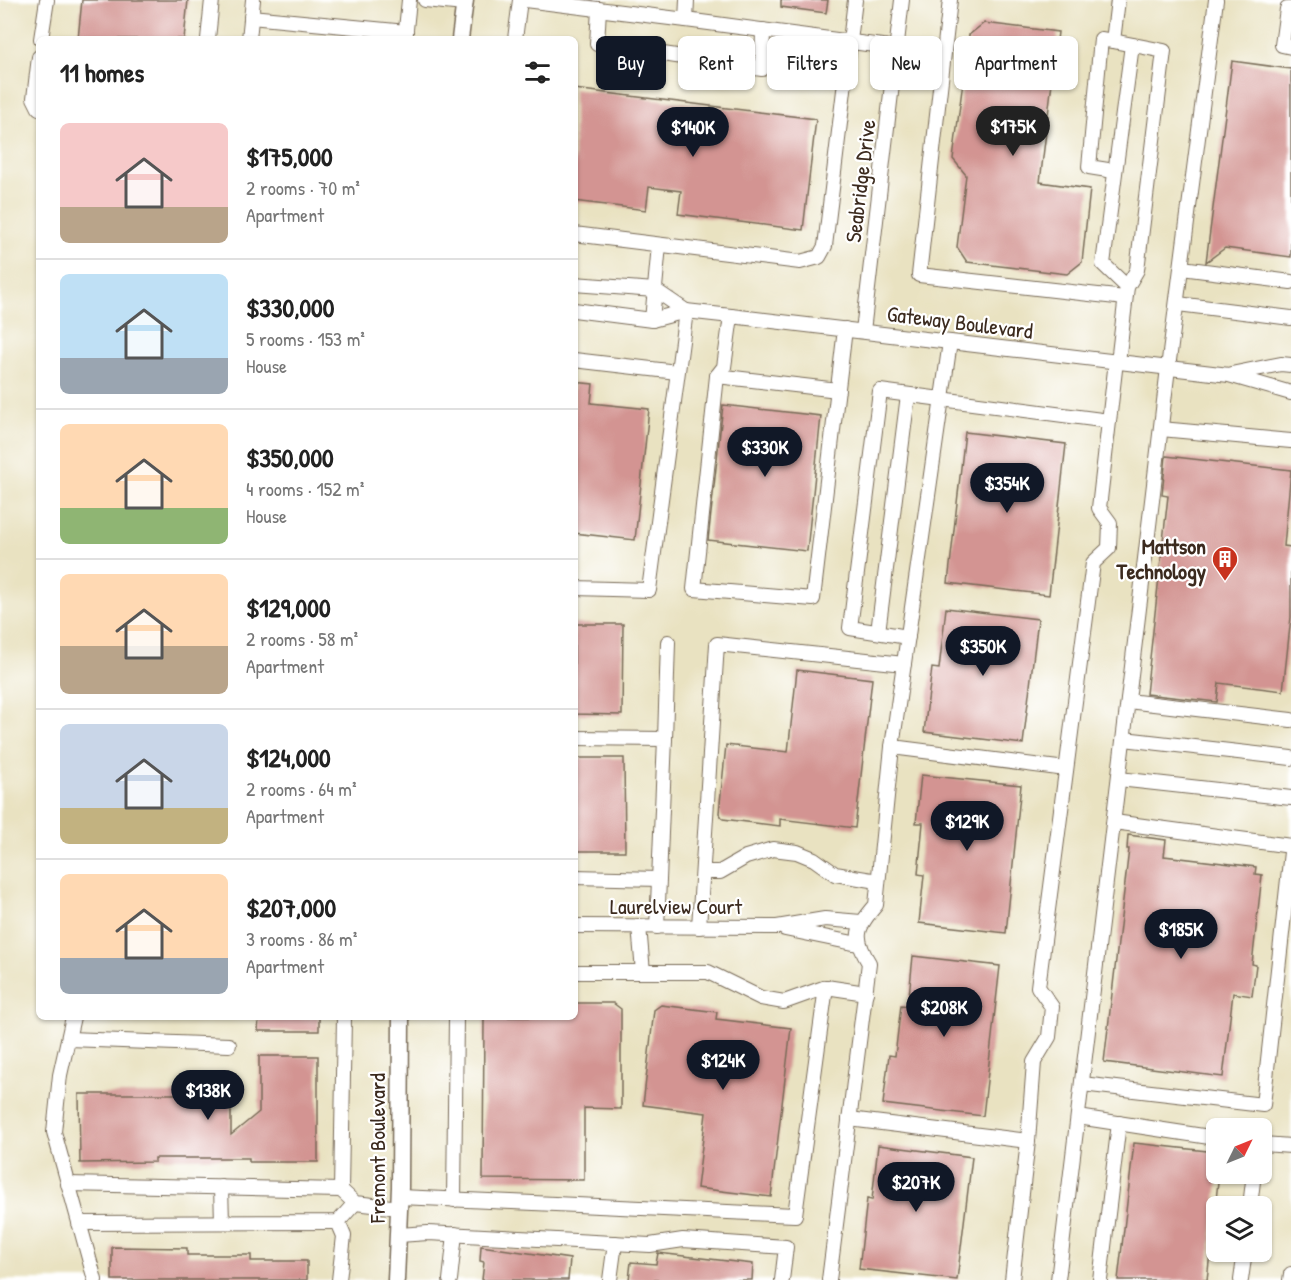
<!DOCTYPE html>
<meta charset="utf-8">
<style>
:root{--surface:#fff;--page:#f2f2f2;--text:#222;--muted:#767676;--line:#e0e0e0;--accent:#111827}
body{margin:0;font-family:"Patrick Hand",sans-serif;background:var(--page);color:var(--text);height:100vh;display:flex;flex-direction:column;font-size:22px;white-space:nowrap}
*{box-sizing:border-box;margin:0}
p{font-size:20px;color:var(--muted)}
.icon{flex:none;width:33px;height:33px;fill:none;stroke:currentColor;stroke-width:2;stroke-linecap:round;stroke-linejoin:round}
.map{position:relative;flex:1;overflow:hidden}
.side{position:absolute;left:36px;top:36px;width:542px;height:984px;display:flex;flex-direction:column;background:var(--surface);border-radius:9px;box-shadow:0 2px 4px #0004}
.side>*{flex:none}
.banner{position:absolute;left:596px;top:36px;width:570px;height:54px;display:flex;gap:12px}
.needle{width:39px;rotate:47deg}
.fabs{position:absolute;left:1206px;top:1118px;display:grid;gap:12px}
.fabs a{display:grid;place-items:center;width:66px;height:66px;border-radius:9px;background:var(--surface);box-shadow:0 2px 4px #0004;font-size:30px}
.price{position:absolute;translate:-50% -51px;padding:0 14px;border-radius:21px;background:var(--accent);color:#fff;font-size:20px;line-height:39px;filter:drop-shadow(0 2px 3px #0008)}
.price::after{content:'';position:absolute;left:50%;top:36px;width:18px;height:14px;margin-left:-9px;background:inherit;clip-path:polygon(0 0,100% 0,50% 100%)}
.price.selected{background:#222;color:#fff}
ul{padding:0;list-style:none}
li{display:flex;align-items:center;gap:18px;height:150px;padding:0 24px}
li+li{border-top:2px solid var(--line)}
li span{display:grid;place-items:center;flex:none;width:168px;height:120px;border-radius:9px;color:#555}
li>.icon{margin-inline-start:auto}
span .icon{width:72px;height:72px;fill:#fffc;stroke-width:1}
li b{font-size:26px}
h2{display:flex;justify-content:space-between;align-items:center;height:72px;padding:0 24px;font-size:26px}
.chip{padding:0 21px;border-radius:9px;background:var(--surface);box-shadow:0 2px 4px #0004;font-size:21px;line-height:54px}
.chip.selected{background:var(--accent);color:#fff}
.map>svg:first-child{display:block}
</style>
<div class="map">
<svg width="1291" height="1280" viewBox="0 0 1291 1280">
<rect width="100%" height="100%" fill="#fff"/>
<filter id="ink" filterUnits="userSpaceOnUse"><feTurbulence type="fractalNoise" baseFrequency=".0167" numOctaves="2"/><feDisplacementMap in="SourceGraphic" scale="12" xChannelSelector="R" yChannelSelector="G"/><feConvolveMatrix kernelMatrix="1 2 1 2 8 2 1 2 1" color-interpolation-filters="sRGB"/></filter>
<filter id="wash" filterUnits="userSpaceOnUse"><feTurbulence type="fractalNoise" baseFrequency=".008" numOctaves="4" result="noise"/><feDisplacementMap in="SourceGraphic" scale="24" xChannelSelector="R" yChannelSelector="G"/><feGaussianBlur stdDeviation="1.35" result="paint"/><feColorMatrix in="noise" values="0 0 0 0 0 0 0 0 0 0 0 0 0 0 0 0 0 1.4 0 .05"/><feComposite in="paint" operator="in"/></filter>
<g filter="url(#wash)">
<rect width="100%" height="100%" fill="#e9e2c1"/>
<g id="blocks">
<g fill="#d39492">
<path d="M 82,0 L 188,0 L 184,39 L 78,39 Z"/>
<path d="M 781,0 L 828,0 L 826,13 L 781,7 Z"/>
<path d="M 984,23 L 1058,32 L 1040,182 L 1090,189 L 1082,262 L 1067,274 L 967,262 L 957,247 L 966,175 L 953,159 L 969,35 Z"/>
<path d="M 1232,61 L 1291,69 L 1291,257 L 1225,248 L 1206,262 Z"/>
<path d="M 574,89 L 816,119 L 803,230 L 678,214 L 681,191 L 649,187 L 646,210 L 574,201 Z"/>
<path d="M 574,382 L 593,384 L 591,403 L 649,409 L 635,540 L 574,533 Z"/>
<path d="M 723,405 L 821,416 L 807,551 L 708,540 Z"/>
<path d="M 965,432 L 1066,444 L 1049,595 L 948,583 Z"/>
<path d="M 1166,456 L 1291,470 L 1284,546 L 1291,547 L 1291,617 L 1283,691 L 1219,683 L 1217,702 L 1146,694 L 1168,496 L 1162,495 Z"/>
<path d="M 946,608 L 1038,619 L 1023,744 L 924,732 L 932,668 L 939,669 Z"/>
<path d="M 574,624 L 623,624 L 622,715 L 574,714 Z"/>
<path d="M 797,670 L 872,679 L 855,828 L 780,819 L 780,826 L 723,819 L 719,813 L 726,745 L 788,752 Z"/>
<path d="M 574,758 L 624,758 L 625,851 L 574,851 Z"/>
<path d="M 921,775 L 1021,785 L 1006,933 L 919,923 L 924,875 L 918,874 L 923,823 L 916,823 Z"/>
<path d="M 1128,835 L 1166,840 L 1164,856 L 1256,867 L 1255,874 L 1262,875 L 1252,964 L 1256,965 L 1252,996 L 1233,993 L 1223,1077 L 1104,1062 L 1129,849 L 1127,849 Z"/>
<path d="M 913,956 L 1000,966 L 983,1116 L 883,1104 L 889,1055 L 895,1056 L 901,1005 L 908,1006 Z"/>
<path d="M 574,1003 L 613,1003 L 621,1009 L 621,1109 L 584,1108 L 584,1180 L 483,1179 L 484,1017 L 574,1017 Z"/>
<path d="M 661,1005 L 717,1012 L 716,1019 L 791,1028 L 771,1197 L 697,1188 L 706,1113 L 643,1105 L 654,1010 Z"/>
<path d="M 259,1017 L 319,1017 L 319,1031 L 258,1031 Z"/>
<path d="M 259,1056 L 318,1056 L 318,1162 L 249,1162 L 249,1158 L 155,1158 L 155,1162 L 80,1163 L 79,1094 L 224,1094 L 231,1101 L 231,1135 L 259,1112 Z"/>
<path d="M 1134,1143 L 1216,1152 L 1216,1173 L 1219,1173 L 1207,1280 L 1118,1280 Z"/>
<path d="M 878,1145 L 972,1157 L 957,1280 L 859,1269 L 867,1199 L 872,1200 Z"/>
<path d="M 481,1246 L 570,1259 L 568,1280 L 482,1280 L 484,1262 L 480,1261 Z"/>
<path d="M 112,1247 L 187,1248 L 187,1255 L 251,1255 L 251,1261 L 307,1261 L 307,1280 L 112,1280 Z"/>
<path d="M 658,1253 L 753,1264 L 752,1280 L 629,1280 L 631,1262 L 656,1264 Z"/>
</g>
</g>
</g>
<g filter="url(#ink)">
<use href="#blocks" fill-opacity="0" stroke="#786a57" stroke-width="1.5"/>
<g fill="none" stroke-linecap="round" stroke-linejoin="round">
<g stroke="#786a57" stroke-width="16">
<g id="minor">
<path d="M 425,0 L 464,4"/>
<path d="M 525,0 L 686,20 L 687,0"/>
<path d="M 950,0 L 919,275 L 1125,298"/>
<path d="M 599,9 L 597,44 L 762,69 L 763,30"/>
<path d="M 1291,9 L 1287,9 L 1282,45 L 1291,47"/>
<path d="M 251,17 L 406,32"/>
<path d="M 686,20 L 897,48"/>
<path d="M 41,39 L 47,0"/>
<path d="M 208,39 L 212,0"/>
<path d="M 249,39 L 253,0"/>
<path d="M 405,39 L 409,0"/>
<path d="M 515,39 L 520,0"/>
<path d="M 1113,41 L 1101,39 L 1089,167 L 1114,171"/>
<path d="M 39,57 L 34,98 L 39,108"/>
<path d="M 574,234 L 800,262 L 819,257 L 825,246 L 855,0"/>
<path d="M 1182,268 L 1291,282"/>
<path d="M 574,284 L 655,290 L 686,311"/>
<path d="M 1127,287 L 1103,264 L 1132,45"/>
<path d="M 1178,304 L 1291,318"/>
<path d="M 574,310 L 652,320 L 686,311 L 731,316 L 1229,375 L 1291,393"/>
<path d="M 731,316 L 724,367 L 717,376 L 694,589 L 813,599 L 845,329"/>
<path d="M 652,320 L 659,245"/>
<path d="M 863,331 L 902,0"/>
<path d="M 574,360 L 677,372"/>
<path d="M 1118,362 L 1127,287 L 1137,270 L 1164,51 L 1113,41 L 1118,0"/>
<path d="M 1231,374 L 1281,364 L 1291,365"/>
<path d="M 717,376 L 838,390"/>
<path d="M 1161,429 L 1291,441"/>
<path d="M 574,588 L 649,590 L 686,311"/>
<path d="M 878,632 L 908,395"/>
<path d="M 908,637 L 850,628 L 880,391 L 1109,421"/>
<path d="M 1128,701 L 1291,720"/>
<path d="M 574,738 L 665,739 L 657,927"/>
<path d="M 665,739 L 668,642"/>
<path d="M 1124,739 L 1291,758"/>
<path d="M 892,747 L 1066,769"/>
<path d="M 1119,779 L 1291,798"/>
<path d="M 1114,822 L 1291,846"/>
<path d="M 703,872 L 720,872 L 746,857 L 773,849 L 797,852 L 814,859 L 835,874 L 878,881"/>
<path d="M 574,877 L 659,879"/>
<path d="M 574,926 L 777,927 L 825,919 L 861,922"/>
<path d="M 639,926 L 643,972"/>
<path d="M 699,927 L 717,644 L 904,664"/>
<path d="M 785,929 L 858,944"/>
<path d="M 574,972 L 708,972 L 761,998 L 784,1002 L 826,987 L 866,993"/>
<path d="M 73,1017 L 60,1075 L 54,1132 L 95,1280"/>
<path d="M 69,1039 L 229,1045"/>
<path d="M 1082,1084 L 1263,1105 L 1291,852"/>
<path d="M 1078,1117 L 1216,1138"/>
<path d="M 849,1119 L 1028,1141"/>
<path d="M 1262,1144 L 1291,1146"/>
<path d="M 68,1184 L 341,1190 L 355,1203 L 400,1208"/>
<path d="M 221,1187 L 222,1222"/>
<path d="M 341,1190 L 344,1017"/>
<path d="M 400,1197 L 795,1215 L 826,987"/>
<path d="M 454,1200 L 456,1017"/>
<path d="M 1250,1206 L 1254,1173"/>
<path d="M 338,1222 L 344,1236 L 339,1280"/>
<path d="M 79,1223 L 338,1222 L 355,1203"/>
<path d="M 399,1235 L 428,1233 L 650,1245 L 683,1240 L 786,1247 L 782,1280"/>
<path d="M 450,1280 L 455,1234"/>
<path d="M 610,1280 L 615,1243"/>
<path d="M 829,1280 L 869,963 C 853,937 856,928 876,905 L 892,747 L 950,342"/>
<path d="M 1012,1280 L 1028,1141 L 1034,1062 L 1049,1037 L 1052,1007 L 1038,987 L 1093,563 L 1109,548 L 1110,523 L 1099,508 L 1116,361"/>
<path d="M 1058,1280 L 1168,368 L 1216,0"/>
<path d="M 1100,1280 L 1119,1123"/>
<path d="M 1241,1280 L 1245,1251"/>
<path d="M 1290,1280 L 1291,1274"/>
</g>
</g>
<g stroke="#786a57" stroke-width="19">
<g id="major">
<path d="M 460,39 L 465,0"/>
<path d="M 396,1280 L 400,1187 L 401,1017"/>
</g>
</g>
<use href="#minor" stroke="#fff" stroke-width="14"/>
<use href="#major" stroke="#fff" stroke-width="16"/>
</g>
</g>
<defs>
<g id="building-pin" transform="scale(1.35)"><path d="M0 17L-7.5 6A9.5 9.5 0 1 1 7.5 6Z" fill="#c8321e" stroke="#fff"/><path d="M-4-6H4V6H1V3H-1V6H-4ZM-2.5-4.3h1.7v1.8h-1.7ZM.8-4.3h1.7v1.8H.8ZM-2.5-1h1.7V.8h-1.7ZM.8-1h1.7V.8H.8Z" fill="#fff"/></g>
</defs>
<g fill-rule="evenodd">
<use href="#building-pin" x="1225" y="559"/>
</g>
<g text-anchor="middle" dominant-baseline="central" stroke-width="4.5" stroke-linejoin="round" paint-order="stroke">
<g font-size="22" fill="#3b2a1e" stroke="#fff">
<text transform="translate(860 181) rotate(-83)">Seabridge Drive</text>
<text transform="translate(960 322) rotate(7)">Gateway Boulevard</text>
<text x="676" y="906">Laurelview Court</text>
<text transform="translate(377 1148) rotate(-90)">Fremont Boulevard</text>
</g>
<g font-size="22" font-weight="bold" fill="#3b2a1e" stroke="#fff" text-anchor="end">
<text x="1206" y="546">Mattson<tspan x="1206" dy="25">Technology</tspan></text>
</g>
</g>
</svg>
<div class="fabs">
<a><svg class="needle" viewBox="-14 -14 28 28"><path d="M0-13l5 13h-10z" fill="#e53935"/><path d="M0 13l5-13h-10z" fill="#767676"/></svg></a>
<a><svg class="icon" aria-label="layers" viewBox="0 0 24 24"><path d="M12 4l9 5-9 5-9-5zM3 14l9 5 9-5"/></svg></a>
</div>
<b class="price selected" style="left:1013px;top:157px">$175K</b>
<b class="price" style="left:693px;top:158px">$140K</b>
<b class="price" style="left:765px;top:478px">$330K</b>
<b class="price" style="left:1007px;top:514px">$354K</b>
<b class="price" style="left:983px;top:677px">$350K</b>
<b class="price" style="left:967px;top:852px">$129K</b>
<b class="price" style="left:1181px;top:960px">$185K</b>
<b class="price" style="left:944px;top:1038px">$208K</b>
<b class="price" style="left:723px;top:1091px">$124K</b>
<b class="price" style="left:208px;top:1121px">$138K</b>
<b class="price" style="left:916px;top:1213px">$207K</b>
<div class="banner">
<a class="chip selected">Buy</a>
<a class="chip">Rent</a>
<a class="chip">Filters</a>
<a class="chip">New</a>
<a class="chip">Apartment</a>
</div>
<section class="side">
<h2>11 homes<svg class="icon" aria-label="filters" viewBox="0 0 24 24"><path d="M4 7h16M4 17h16"/><circle cx="9" cy="7" r="2"/><circle cx="15" cy="17" r="2"/></svg></h2>
<ul>
<li><span style="background:linear-gradient(#f6c9c9 70%,#b9a48a 0)"><svg class="icon" aria-label="home" viewBox="0 0 24 24"><path d="M3 11l9-7 9 7M6 9v11h12V9"/></svg></span><div><b>$175,000</b><p>2 rooms · 70 m²</p><p>Apartment</p></div></li>
<li><span style="background:linear-gradient(#bfe0f5 70%,#9aa5b1 0)"><svg class="icon" aria-label="home" viewBox="0 0 24 24"><path d="M3 11l9-7 9 7M6 9v11h12V9"/></svg></span><div><b>$330,000</b><p>5 rooms · 153 m²</p><p>House</p></div></li>
<li><span style="background:linear-gradient(#ffd9b3 70%,#8fb573 0)"><svg class="icon" aria-label="home" viewBox="0 0 24 24"><path d="M3 11l9-7 9 7M6 9v11h12V9"/></svg></span><div><b>$350,000</b><p>4 rooms · 152 m²</p><p>House</p></div></li>
<li><span style="background:linear-gradient(#ffd9b3 60%,#b9a48a 0)"><svg class="icon" aria-label="home" viewBox="0 0 24 24"><path d="M3 11l9-7 9 7M6 9v11h12V9"/></svg></span><div><b>$129,000</b><p>2 rooms · 58 m²</p><p>Apartment</p></div></li>
<li><span style="background:linear-gradient(#c9d6e8 70%,#c2b280 0)"><svg class="icon" aria-label="home" viewBox="0 0 24 24"><path d="M3 11l9-7 9 7M6 9v11h12V9"/></svg></span><div><b>$124,000</b><p>2 rooms · 64 m²</p><p>Apartment</p></div></li>
<li><span style="background:linear-gradient(#ffd9b3 70%,#9aa5b1 0)"><svg class="icon" aria-label="home" viewBox="0 0 24 24"><path d="M3 11l9-7 9 7M6 9v11h12V9"/></svg></span><div><b>$207,000</b><p>3 rooms · 86 m²</p><p>Apartment</p></div></li>
</ul>
</section>
</div>
